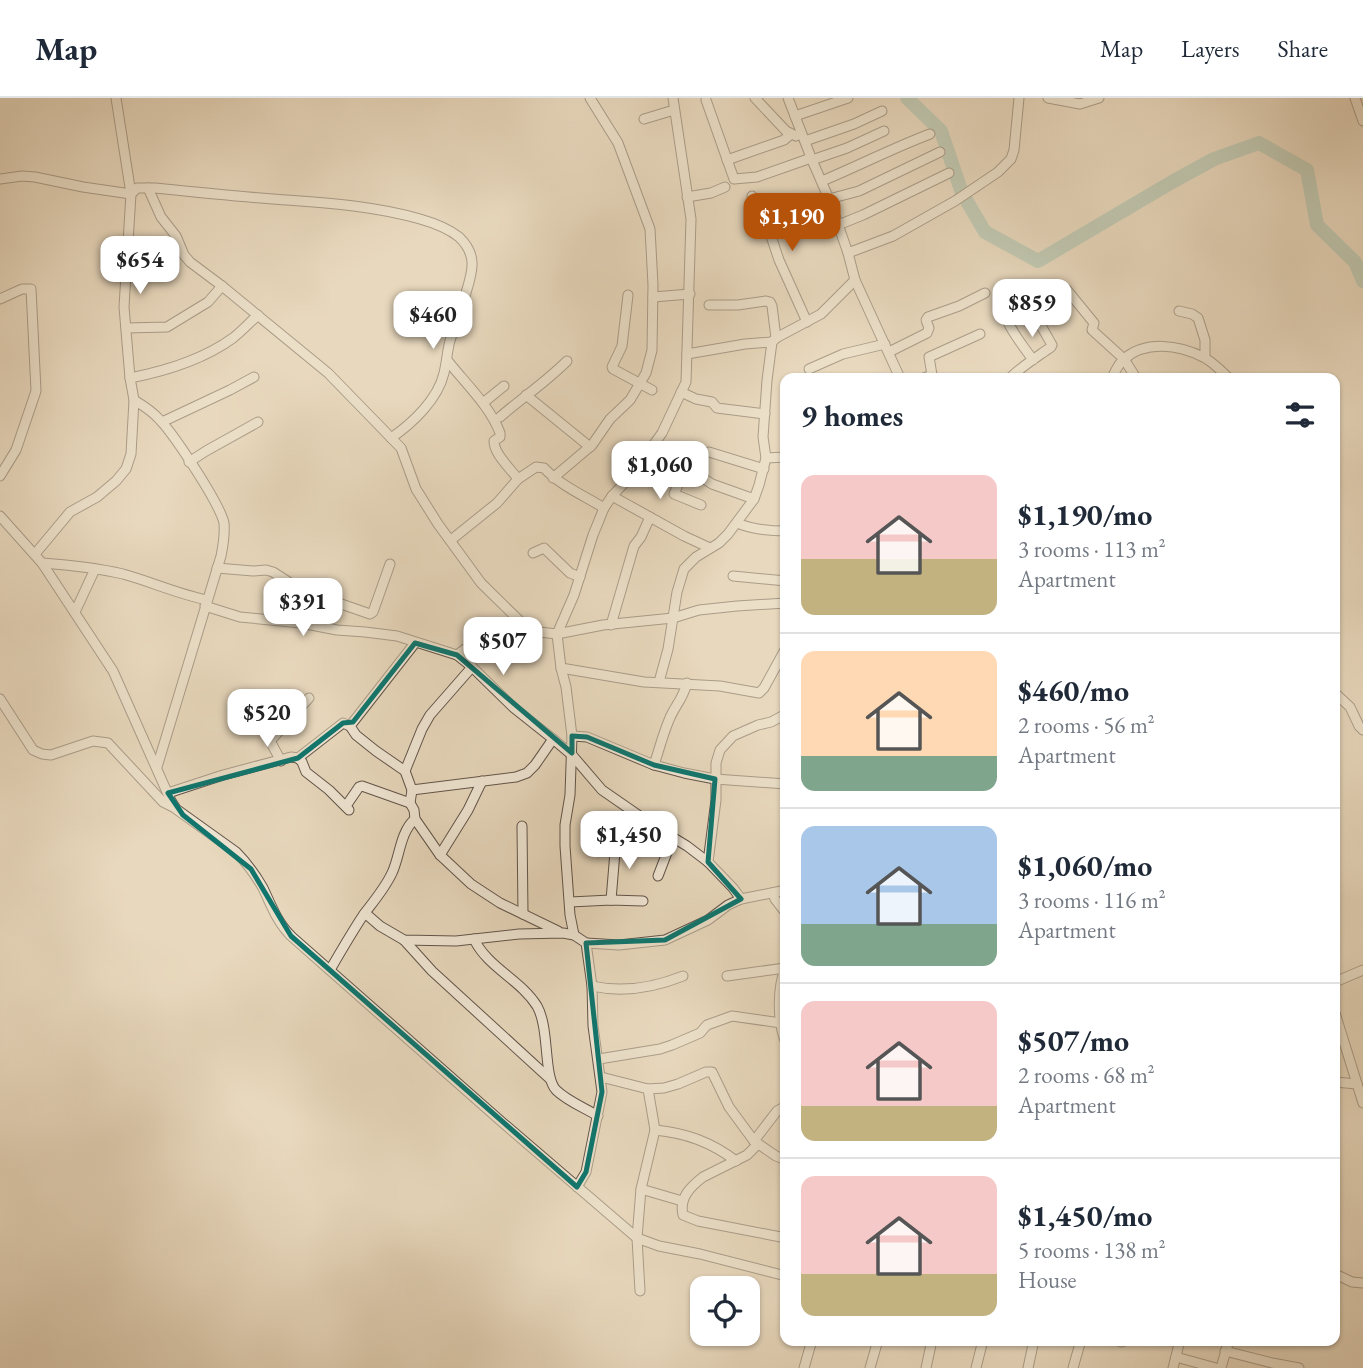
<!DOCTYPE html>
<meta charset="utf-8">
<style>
:root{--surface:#fff;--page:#f2f2f3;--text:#1f2937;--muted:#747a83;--line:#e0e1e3;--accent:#b45309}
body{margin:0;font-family:"EB Garamond",serif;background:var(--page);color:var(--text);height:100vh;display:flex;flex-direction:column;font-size:26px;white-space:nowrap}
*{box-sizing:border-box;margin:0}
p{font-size:23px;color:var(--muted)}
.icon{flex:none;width:38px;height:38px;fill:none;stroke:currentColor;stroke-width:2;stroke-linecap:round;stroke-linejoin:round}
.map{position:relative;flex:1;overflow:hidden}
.side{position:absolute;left:780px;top:275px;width:560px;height:973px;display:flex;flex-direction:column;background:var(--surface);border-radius:14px;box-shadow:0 2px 5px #0004}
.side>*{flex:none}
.controls{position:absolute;left:690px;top:1178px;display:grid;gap:14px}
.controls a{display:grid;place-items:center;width:70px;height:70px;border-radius:14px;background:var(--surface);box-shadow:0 2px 5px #0004;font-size:35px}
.price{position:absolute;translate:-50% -60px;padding:0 16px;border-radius:14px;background:#fff;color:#222;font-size:23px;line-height:46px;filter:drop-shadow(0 2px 4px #0008)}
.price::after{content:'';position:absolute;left:50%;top:42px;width:21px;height:16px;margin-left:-10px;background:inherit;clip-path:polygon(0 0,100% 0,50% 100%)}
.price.current{background:var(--accent);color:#fff}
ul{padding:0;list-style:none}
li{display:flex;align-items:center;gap:21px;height:175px;padding:0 21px}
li+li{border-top:2px solid var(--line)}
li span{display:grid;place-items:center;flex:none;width:196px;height:140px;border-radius:14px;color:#555}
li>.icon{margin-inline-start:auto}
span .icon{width:84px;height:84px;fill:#fffc;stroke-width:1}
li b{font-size:30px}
h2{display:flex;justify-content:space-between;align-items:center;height:84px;padding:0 21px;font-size:30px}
header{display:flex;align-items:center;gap:42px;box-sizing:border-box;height:98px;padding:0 35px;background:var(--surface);border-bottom:2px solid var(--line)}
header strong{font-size:33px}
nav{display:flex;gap:38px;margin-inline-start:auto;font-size:24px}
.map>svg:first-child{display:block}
</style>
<header>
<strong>Map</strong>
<nav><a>Map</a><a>Layers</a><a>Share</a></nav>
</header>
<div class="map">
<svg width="1363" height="1270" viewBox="0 0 1363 1270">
<rect width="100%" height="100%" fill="#e8d8bd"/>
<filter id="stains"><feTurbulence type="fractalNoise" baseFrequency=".00286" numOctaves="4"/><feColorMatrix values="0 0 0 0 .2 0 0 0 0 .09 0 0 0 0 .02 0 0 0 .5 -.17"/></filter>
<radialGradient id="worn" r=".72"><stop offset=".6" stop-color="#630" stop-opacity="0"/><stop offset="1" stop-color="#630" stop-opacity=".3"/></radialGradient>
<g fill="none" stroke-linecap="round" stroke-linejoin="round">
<path stroke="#98bbac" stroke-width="14" d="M 907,0 L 941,33 L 962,95 L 985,134 L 1038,163 L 1172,84 L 1214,61 L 1259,45 L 1307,72 L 1317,127 L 1355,164 L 1363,183"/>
<g stroke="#61544a" stroke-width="11">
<g id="minor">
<path d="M 755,0 L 786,33 L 796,38"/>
<path d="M 788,0 L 812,62 L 829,101 L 848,155 L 855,182 L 900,280"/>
<path d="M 1048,0 L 1080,6 L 1099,0"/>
<path d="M 1355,0 L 1363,23"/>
<path d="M 706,2 L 734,81 L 757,79 L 811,60"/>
<path d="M 795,18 L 848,0"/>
<path d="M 644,21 L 674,12"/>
<path d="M 805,43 L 854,26 L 882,13"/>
<path d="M 727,62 L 784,42 L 791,36"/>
<path d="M 812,62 L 847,50 L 884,33"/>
<path d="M 0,81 L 22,78 L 35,79 L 83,89 L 131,96 L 137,90 L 155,90 C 194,94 233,98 273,101 C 323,105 372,107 420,121 C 434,125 448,130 459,139 C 479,158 472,175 465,198 C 462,209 461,219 456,228 C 447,243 448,259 444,275 C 438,301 413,325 391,340"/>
<path d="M 822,83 C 858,68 893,50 930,36"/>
<path d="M 148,90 L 161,119 L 176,138 L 184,157 L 190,164 L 222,188 L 328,275 L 401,350 L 416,391 L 438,426 L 481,485 L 530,533"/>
<path d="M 752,98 L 771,138 L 779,162 L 807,224"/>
<path d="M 687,99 L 711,95 L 725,89"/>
<path d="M 829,101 L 859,93 L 940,54"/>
<path d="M 838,127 L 863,117 L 949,75"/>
<path d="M 848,155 L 893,138 L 955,103 L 998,74 L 1011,61 L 1014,52 L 1019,0"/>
<path d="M 1067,192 L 1094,225 L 1092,232 L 1124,261 L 1136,280"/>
<path d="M 628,197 L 622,248 L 612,269 L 613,271 L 652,292"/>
<path d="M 653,199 L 690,196"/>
<path d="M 0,201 L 22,191 L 31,191 L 36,293 L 16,352 L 0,378"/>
<path d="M 709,207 L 738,207 L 766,203 L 770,204 L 772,208 L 776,240"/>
<path d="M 1179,213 L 1192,216 L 1198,220 L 1205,242 L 1205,259"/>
<path d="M 126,230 L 167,229 L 208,204 L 222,188"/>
<path d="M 889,254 L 927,235 L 929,230 L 926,222 L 928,219 L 959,208 L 985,195"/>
<path d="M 687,256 L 745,246 L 772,244"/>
<path d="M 447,262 C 465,285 490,308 500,335 L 500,339 L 494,343 C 494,356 510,370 518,381"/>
<path d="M 809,271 L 843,256 L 885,246"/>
<path d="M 130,280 C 166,273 204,261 233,240 C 242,233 250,224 258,217"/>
<path d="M 924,280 L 932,277 L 929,259 L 980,236"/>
<path d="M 1010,280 C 1022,268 1037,259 1051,249 L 1052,247 L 1022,194 C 1015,198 1007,201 1005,208 C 1001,222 1025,250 1033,262"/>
<path d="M 1112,280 C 1115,274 1118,266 1124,261 C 1146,242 1179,247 1203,259 C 1212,263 1221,273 1229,280"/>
<path d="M 681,294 L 696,301 L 712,304 L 717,310 L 765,316"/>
<path d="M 526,297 L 590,349"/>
<path d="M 134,302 C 144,308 153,314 160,322 C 175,338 220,406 224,425 C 225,436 223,448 221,458 L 157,669"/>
<path d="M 483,305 L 504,288"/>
<path d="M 500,319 C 522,300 546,284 567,263"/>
<path d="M 162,324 L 230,292 L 254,279"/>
<path d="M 649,354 L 697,376 L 712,386 L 754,401"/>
<path d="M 709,354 L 764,371"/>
<path d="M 766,360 L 786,359"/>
<path d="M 189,364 L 206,353 L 258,324"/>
<path d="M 685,371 L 674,396 L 701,407"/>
<path d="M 553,380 L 592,347 L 610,321 L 630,302 L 646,275 L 652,252 L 653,187 L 650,131 L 618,45 L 590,0"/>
<path d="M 612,398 L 684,438 L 710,450"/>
<path d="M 0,418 L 42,465 L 113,573 L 171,703 L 176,711 L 236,754 C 247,765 255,776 263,790 C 271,807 277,824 291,838 L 503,1025 L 637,1140 L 659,1148 L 700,1156 L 786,1178"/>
<path d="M 737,425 C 753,432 769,433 786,433"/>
<path d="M 451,442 L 497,405 L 518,381 L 536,369 L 544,370 C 561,388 583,397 604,410"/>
<path d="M 533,455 L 544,450 L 570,475 L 580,479"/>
<path d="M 35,456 L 70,414 L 97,399 L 116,383 L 126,371 L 131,356 L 134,302 L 130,280 L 124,209 L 131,96 L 116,0"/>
<path d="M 42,465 C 69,467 97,470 123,476 C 152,484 178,496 207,502"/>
<path d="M 217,470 L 253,473 L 266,472 L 273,474 L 301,492 L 370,516 L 373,514 L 390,466"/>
<path d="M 733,478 L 786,483"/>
<path d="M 205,508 L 240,519 L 301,525 L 337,532 L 365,534 L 397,538 L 457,557 L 472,569 L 514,610 L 553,641 L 572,657 L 602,692 L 654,728 L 687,748 L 708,764 L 733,790 L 741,801"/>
<path d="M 75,514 L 95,471"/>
<path d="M 611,527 L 634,448 L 641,439 L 650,419"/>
<path d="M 415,545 L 350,628 L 356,637 L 376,653 L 405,673 L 412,692 L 410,705 L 414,712 L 415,721 L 440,757 L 471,786 L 500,805 L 558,833"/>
<path d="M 457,557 L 465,551 L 476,546 L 507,541 L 530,533 L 557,536 L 603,527 L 673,520 L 699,512 L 737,508 L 786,505"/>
<path d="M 561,570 L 644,584 L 720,588 L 759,595 L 764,590 L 786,550"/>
<path d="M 659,584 L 668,551 L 677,494 L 684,471 L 696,459 L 719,445 L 728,436 L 754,401 L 759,387 L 766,360 L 763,339 L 767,282 L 772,244 L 776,240 L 821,216 L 855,182"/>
<path d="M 1335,595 L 1350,609 L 1359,628 L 1363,632"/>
<path d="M 0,601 L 33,652 L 42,656 L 51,657 L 93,643 L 108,645 L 163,704 L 175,710"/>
<path d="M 255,610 L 270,643 L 281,663"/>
<path d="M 572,638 L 587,639 L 654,667 L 684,675 L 715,681 L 786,686"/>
<path d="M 270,643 L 309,600"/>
<path d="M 298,660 L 302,664 L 306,674 L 329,692 L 349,712"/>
<path d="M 654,667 C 659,652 663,636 669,622 C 675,607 682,603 687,585"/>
<path d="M 405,673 L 422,631 L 430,617 L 472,569"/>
<path d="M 412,692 L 516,679 L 527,675 L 535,667 L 553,641"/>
<path d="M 168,695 L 223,677 L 291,659 L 298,660 L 343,625 L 350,628"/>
<path d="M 346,708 L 359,689 L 362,688 L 410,705"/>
<path d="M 522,728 L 523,816"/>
<path d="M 440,757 L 468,712 L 482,683"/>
<path d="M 708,764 L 716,702 L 716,665 L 720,652 L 733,638 L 758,627 L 771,624 L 786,616"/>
<path d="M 658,778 L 673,739"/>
<path d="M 773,795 L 775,801 L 786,815"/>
<path d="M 611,802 L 616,742"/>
<path d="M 570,804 L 611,802 L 643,803"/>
<path d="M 365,815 L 380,828 L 404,842 L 456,843 L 519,836 L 563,835 L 574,837 L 586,845 L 592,888 L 593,928 L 602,994 L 586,1074 L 577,1089"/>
<path d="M 574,837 L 570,817 L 565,748 L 565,727 L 570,697 L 572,638 L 566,589 L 561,570 L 557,536 L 574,497 L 593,437 L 604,410 L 612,398 L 632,377 L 662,335 L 686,284 L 691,121 L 673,0"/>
<path d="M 474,841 C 487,869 521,882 537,908 C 550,931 543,978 556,992 C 567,1003 585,1010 598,1018"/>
<path d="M 404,842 L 432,873 L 550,981"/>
<path d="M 586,845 L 619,847 L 665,842 L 708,822 L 728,807 L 741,801 L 786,792"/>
<path d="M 786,868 C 777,890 777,923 786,945"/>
<path d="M 330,872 C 341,853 352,834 364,816 C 374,803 385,790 392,775 C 400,758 400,734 415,721"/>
<path d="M 727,878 L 785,870"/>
<path d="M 1335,884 L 1363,872"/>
<path d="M 592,888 C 623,895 653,890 683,878"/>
<path d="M 1335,915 L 1363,1005"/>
<path d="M 599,961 L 660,951 L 672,947 L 700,935 L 707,927 L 732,918 L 781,925"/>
<path d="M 601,979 L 648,991 L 664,990 L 678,986 L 706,974 L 712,974 L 729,1009 L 754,1043 L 776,1058 L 786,1062"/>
<path d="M 1335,984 L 1357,986"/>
<path d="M 655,1032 C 686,1035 711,1044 736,1063"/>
<path d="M 754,1043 L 777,1013 L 786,1008"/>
<path d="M 757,1047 L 747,1057 L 703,1079 C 690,1089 679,1100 683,1117 L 698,1123 L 786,1140"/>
<path d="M 641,1091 L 682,1103"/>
<path d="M 1335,1176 L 1352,1184 L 1363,1185"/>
<path d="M 640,1193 L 637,1140 L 641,1091 L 655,1032 L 648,991"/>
<path d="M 1116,1242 L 1121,1244 L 1127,1242"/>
<path d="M 1225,1253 L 1272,1265 L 1299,1270"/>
<path d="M 1176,1259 L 1216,1270"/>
<path d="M 804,1270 L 812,1242"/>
<path d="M 870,1270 L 878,1242"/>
<path d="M 926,1270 L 932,1242"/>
<path d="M 976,1270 L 983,1242"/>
<path d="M 1028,1270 L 1034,1242"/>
<path d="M 1073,1270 L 1081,1242"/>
<path d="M 1173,1270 L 1180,1242"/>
<path d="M 1221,1270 L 1229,1242"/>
</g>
</g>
<use href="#minor" stroke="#f0e6d4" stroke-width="9"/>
</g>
<path d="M0 0H1363V1270H0ZM 415,545 L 457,557 L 572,655 L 572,638 L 587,639 L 654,667 L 715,681 L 708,764 L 741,801 L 665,842 L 586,845 L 602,994 L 586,1074 L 577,1089 L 291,838 L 251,771 L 183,717 L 168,695 L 298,660 L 343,625 L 353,624 Z" fill="#e8d8bd" fill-opacity=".55" fill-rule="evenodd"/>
<path fill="none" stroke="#0f766e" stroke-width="5" stroke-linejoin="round" d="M 415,545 L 457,557 L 572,655 L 572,638 L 587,639 L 654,667 L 715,681 L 708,764 L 741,801 L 665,842 L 586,845 L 602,994 L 586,1074 L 577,1089 L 291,838 L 251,771 L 183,717 L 168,695 L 298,660 L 343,625 L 353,624 Z"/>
<rect width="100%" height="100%" filter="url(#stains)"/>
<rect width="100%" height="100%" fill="url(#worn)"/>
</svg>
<div class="controls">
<a><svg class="icon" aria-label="locate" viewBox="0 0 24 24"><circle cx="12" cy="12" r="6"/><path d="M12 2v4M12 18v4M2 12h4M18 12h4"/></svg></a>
</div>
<b class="price current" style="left:792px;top:155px">$1,190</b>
<b class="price" style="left:140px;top:198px">$654</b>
<b class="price" style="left:1032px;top:241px">$859</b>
<b class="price" style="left:433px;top:253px">$460</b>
<b class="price" style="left:660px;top:403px">$1,060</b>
<b class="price" style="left:303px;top:540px">$391</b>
<b class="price" style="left:503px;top:579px">$507</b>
<b class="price" style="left:267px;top:651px">$520</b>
<b class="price" style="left:629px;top:773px">$1,450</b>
<section class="side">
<h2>9 homes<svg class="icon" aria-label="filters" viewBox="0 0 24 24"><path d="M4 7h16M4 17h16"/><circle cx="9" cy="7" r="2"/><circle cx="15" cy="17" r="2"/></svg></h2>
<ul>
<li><span style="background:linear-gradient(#f6c9c9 60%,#c2b280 0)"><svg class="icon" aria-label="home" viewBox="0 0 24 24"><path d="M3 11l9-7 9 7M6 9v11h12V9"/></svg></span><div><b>$1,190/mo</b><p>3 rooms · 113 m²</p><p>Apartment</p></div></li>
<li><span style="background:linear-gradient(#ffd9b3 75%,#7fa58c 0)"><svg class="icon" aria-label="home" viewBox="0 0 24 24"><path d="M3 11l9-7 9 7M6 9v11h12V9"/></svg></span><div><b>$460/mo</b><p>2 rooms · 56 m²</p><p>Apartment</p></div></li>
<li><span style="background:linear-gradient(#a9c7e8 70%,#7fa58c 0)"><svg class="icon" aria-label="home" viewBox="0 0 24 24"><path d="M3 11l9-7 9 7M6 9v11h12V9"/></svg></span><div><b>$1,060/mo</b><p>3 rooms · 116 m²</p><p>Apartment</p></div></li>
<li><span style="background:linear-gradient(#f6c9c9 75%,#c2b280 0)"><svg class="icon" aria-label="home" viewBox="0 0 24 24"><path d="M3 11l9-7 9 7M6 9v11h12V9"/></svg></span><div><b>$507/mo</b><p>2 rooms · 68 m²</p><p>Apartment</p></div></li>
<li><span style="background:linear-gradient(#f6c9c9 70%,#c2b280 0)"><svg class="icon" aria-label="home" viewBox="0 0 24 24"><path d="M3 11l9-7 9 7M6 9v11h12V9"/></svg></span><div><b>$1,450/mo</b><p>5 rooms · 138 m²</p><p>House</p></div></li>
</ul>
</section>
</div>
